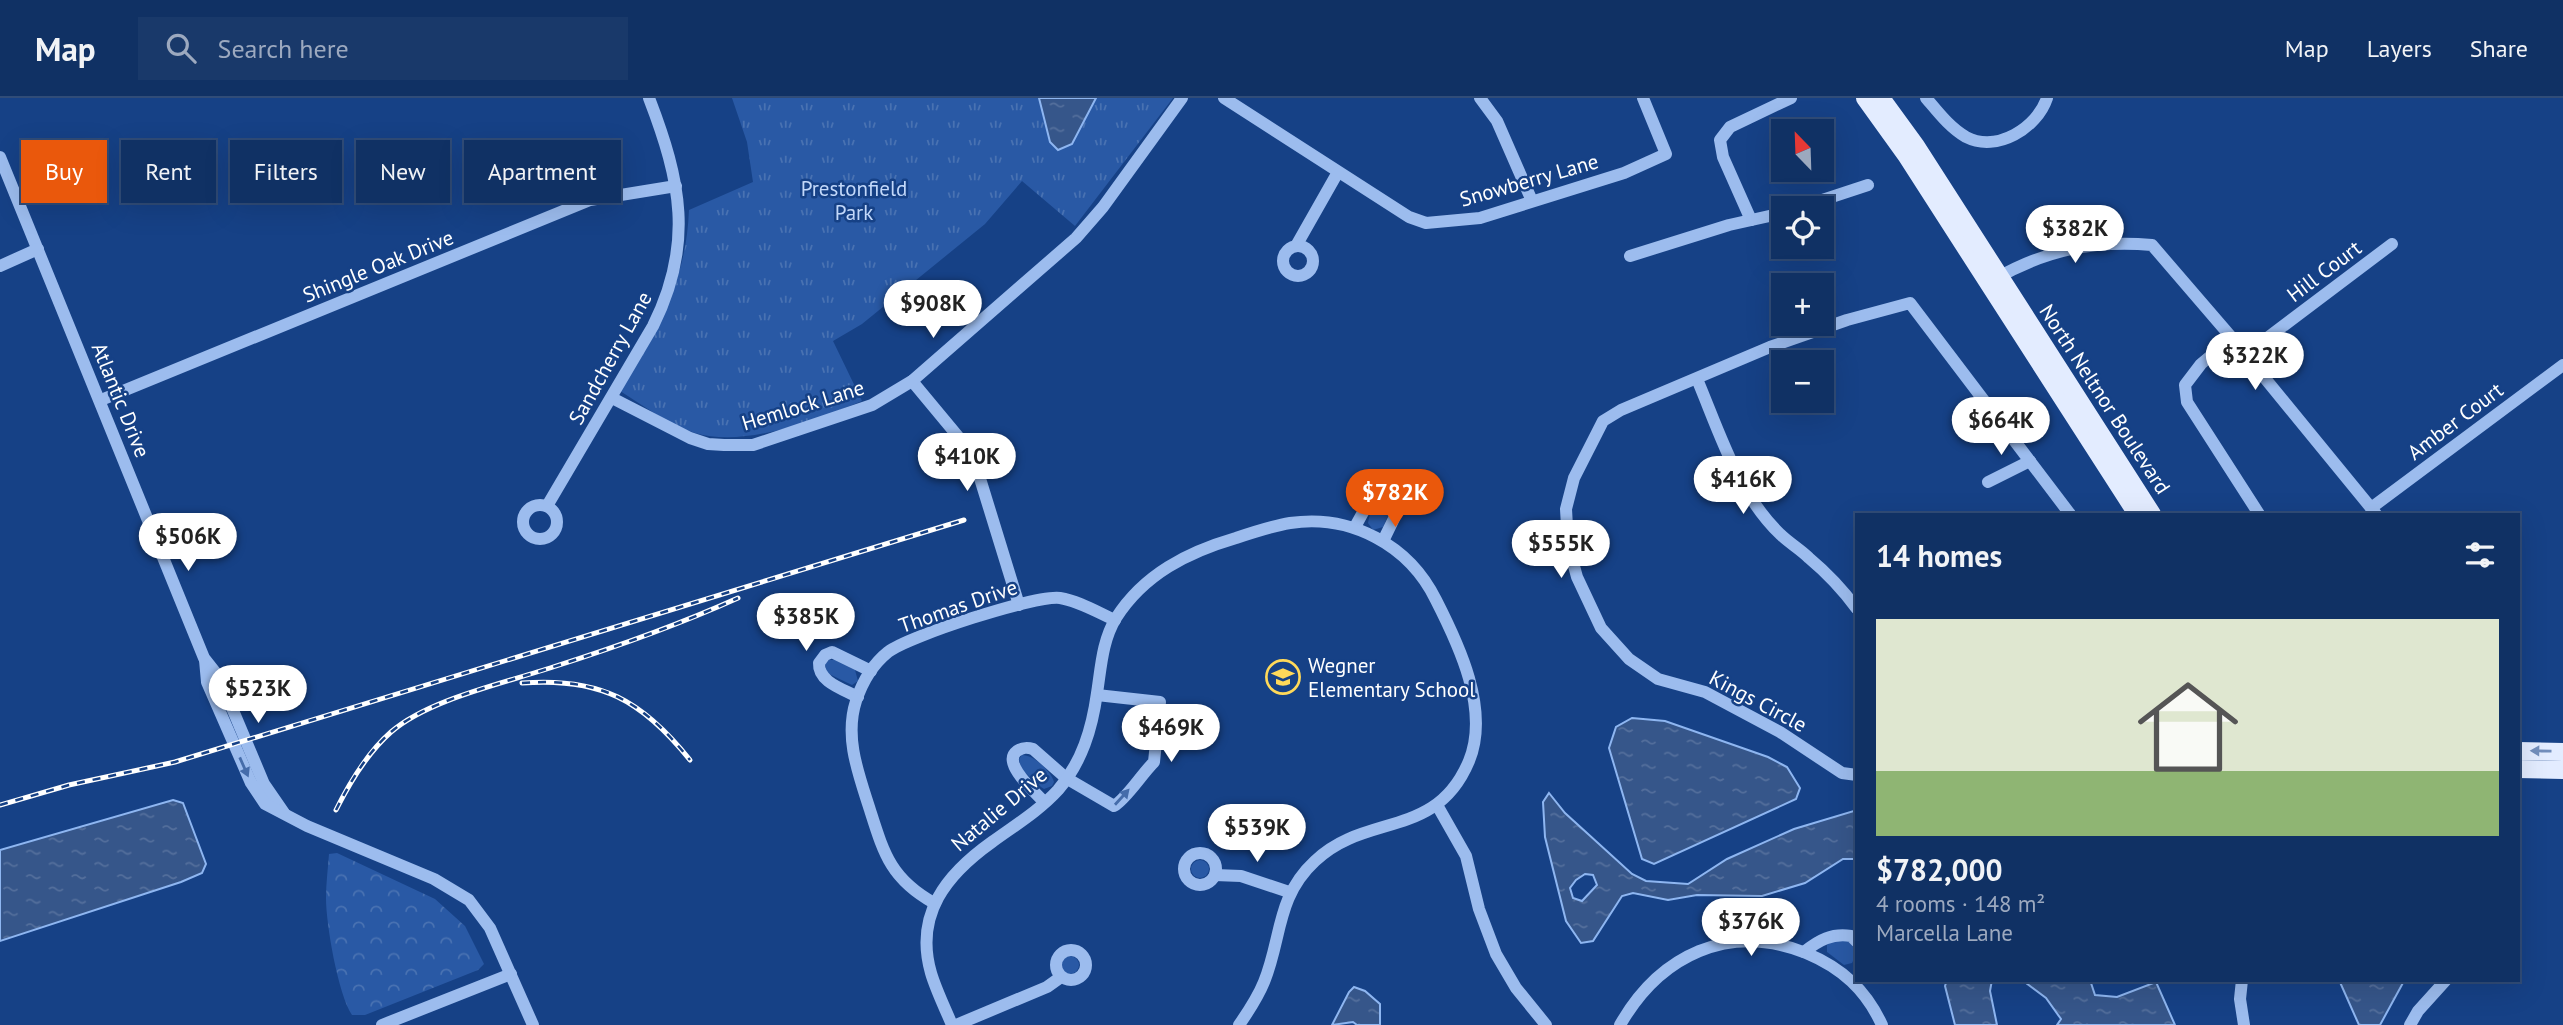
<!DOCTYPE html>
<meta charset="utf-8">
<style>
:root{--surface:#103164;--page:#19396a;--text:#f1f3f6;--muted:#9ca9bf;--line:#304c78;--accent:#ea580c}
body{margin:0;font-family:"PT Sans",sans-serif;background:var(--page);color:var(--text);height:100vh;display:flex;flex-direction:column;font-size:26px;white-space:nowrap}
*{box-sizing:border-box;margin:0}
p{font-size:23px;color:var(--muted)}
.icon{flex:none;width:38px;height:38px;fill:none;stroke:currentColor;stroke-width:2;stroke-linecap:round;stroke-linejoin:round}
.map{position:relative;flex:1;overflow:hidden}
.panel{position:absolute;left:1855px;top:415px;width:665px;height:469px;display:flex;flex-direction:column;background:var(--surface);border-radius:0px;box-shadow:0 7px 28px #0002,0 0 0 2px var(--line)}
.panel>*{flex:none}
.hud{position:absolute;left:21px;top:42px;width:665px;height:63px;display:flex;gap:14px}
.needle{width:46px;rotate:337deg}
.controls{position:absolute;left:1771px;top:21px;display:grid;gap:14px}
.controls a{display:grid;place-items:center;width:63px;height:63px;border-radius:0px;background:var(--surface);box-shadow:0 7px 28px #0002,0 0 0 2px var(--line);font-size:35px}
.price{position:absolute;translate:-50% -60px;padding:0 16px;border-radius:24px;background:#fff;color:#222;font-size:23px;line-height:46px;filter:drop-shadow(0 2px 4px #0008)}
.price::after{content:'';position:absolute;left:50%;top:42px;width:21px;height:16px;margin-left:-10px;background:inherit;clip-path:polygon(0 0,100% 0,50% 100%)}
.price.on{background:var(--accent);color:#fff}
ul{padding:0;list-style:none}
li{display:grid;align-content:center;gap:14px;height:371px;padding:0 21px}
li+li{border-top:2px solid var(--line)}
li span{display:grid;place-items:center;height:217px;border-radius:0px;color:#555}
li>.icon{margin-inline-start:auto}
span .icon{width:126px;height:126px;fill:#fffc;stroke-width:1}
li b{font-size:30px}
h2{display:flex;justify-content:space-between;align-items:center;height:84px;padding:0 21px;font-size:30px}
.pill{padding:0 24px;border-radius:0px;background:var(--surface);box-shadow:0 7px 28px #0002,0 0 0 2px var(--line);font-size:24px;line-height:63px}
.pill.on{background:var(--accent);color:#fff}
header{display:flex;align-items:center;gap:42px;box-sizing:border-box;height:98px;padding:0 35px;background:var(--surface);border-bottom:2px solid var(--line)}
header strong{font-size:33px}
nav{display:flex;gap:38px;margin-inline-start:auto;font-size:24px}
.search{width:490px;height:63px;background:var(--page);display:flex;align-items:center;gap:18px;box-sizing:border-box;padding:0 24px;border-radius:0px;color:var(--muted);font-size:26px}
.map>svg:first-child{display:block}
</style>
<header>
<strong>Map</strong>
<div class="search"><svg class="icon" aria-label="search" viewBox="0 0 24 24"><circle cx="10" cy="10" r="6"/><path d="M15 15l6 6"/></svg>Search here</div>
<nav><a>Map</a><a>Layers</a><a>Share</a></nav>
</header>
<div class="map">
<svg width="2563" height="927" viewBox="0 0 2563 927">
<defs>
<pattern id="forest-crowns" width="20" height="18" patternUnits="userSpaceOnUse" patternTransform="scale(1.75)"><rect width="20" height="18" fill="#2959a5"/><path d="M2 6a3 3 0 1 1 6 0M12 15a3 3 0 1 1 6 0" fill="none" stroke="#4972b2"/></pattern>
<pattern id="park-tufts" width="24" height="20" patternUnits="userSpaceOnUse" patternTransform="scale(1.75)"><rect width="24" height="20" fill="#2959a5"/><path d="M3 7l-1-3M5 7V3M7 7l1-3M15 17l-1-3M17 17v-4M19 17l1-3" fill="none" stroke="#4972b2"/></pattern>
<pattern id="water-ripples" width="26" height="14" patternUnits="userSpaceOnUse" patternTransform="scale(1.75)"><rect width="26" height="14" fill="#36568a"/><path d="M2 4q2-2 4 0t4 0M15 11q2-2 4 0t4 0" fill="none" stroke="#546f9c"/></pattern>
</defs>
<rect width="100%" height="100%" fill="#164186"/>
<g fill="#2959a5">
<path d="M 1388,391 L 1394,395 L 1396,401 L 1383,429 L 1373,432 L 1368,425 C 1370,412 1377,398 1388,391 Z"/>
<path d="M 829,562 L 835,562 L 855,572 L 858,583 L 852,587 L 827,575 L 825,566 Z"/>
<path d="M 1022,657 C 1034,657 1051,673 1054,684 L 1052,688 L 1044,691 L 1041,689 L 1021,671 L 1019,661 Z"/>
<circle cx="1200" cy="771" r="9"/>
<path d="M 1832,842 L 1848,843 C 1855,849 1857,856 1852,865 L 1844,867 L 1827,854 L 1827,847 Z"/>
<circle cx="1070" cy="867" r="9"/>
</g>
<path fill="url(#forest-crowns)" d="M 337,755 L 435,801 L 465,828 L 484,866 L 478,872 L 365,917 L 352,917 C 338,896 326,826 326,800 C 326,785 328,770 329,756 Z"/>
<path fill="url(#park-tufts)" d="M 732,0 L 1173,0 L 1075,128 L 1022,83 L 985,126 L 862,226 L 833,243 L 862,303 C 815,322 746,350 695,335 C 669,327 644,308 620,293 C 656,231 686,187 689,112 L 753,84 L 747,44 Z"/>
<g fill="url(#water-ripples)" stroke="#8eb6f1" stroke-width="2" fill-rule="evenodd">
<path d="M 1039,0 L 1096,0 L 1072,46 L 1058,52 L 1050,44 Z"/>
<path d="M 1632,620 L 1665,623 L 1768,659 L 1787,669 L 1800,690 L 1796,701 L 1654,766 L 1642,761 L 1609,650 L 1616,629 Z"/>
<path d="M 1549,695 L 1565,715 L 1632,776 L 1646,783 L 1688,786 L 1727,761 L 1794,731 L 1857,712 L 1857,761 L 1843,761 L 1805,785 L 1762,798 L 1697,797 L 1668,802 L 1633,795 L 1622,798 L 1593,843 L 1581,845 L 1566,823 L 1545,739 L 1543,704 ZM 1585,776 L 1593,777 L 1597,787 L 1582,803 L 1573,800 L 1570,790 L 1576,782 Z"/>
<path d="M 173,702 L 183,705 L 206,766 L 202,775 L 181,784 L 0,843 L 0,752 Z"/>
<path d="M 1947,882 L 1992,882 L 1990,893 L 1997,927 L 1955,927 L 1945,888 Z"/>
<path d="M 2022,882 L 2090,882 L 2095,897 L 2117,899 L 2156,884 L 2175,927 L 2057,927 L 2061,921 L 2046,900 Z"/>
<path d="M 2339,882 L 2404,882 L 2404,883 L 2380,927 L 2359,927 Z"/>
<path d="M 1354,889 L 1365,893 L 1380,906 L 1380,927 L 1357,927 L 1353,924 L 1332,927 L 1349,894 Z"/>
</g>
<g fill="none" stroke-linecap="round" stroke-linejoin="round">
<g stroke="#9cbcee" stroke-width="12">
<path d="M 1224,0 L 1409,119 L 1426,125 L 1480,120 L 1624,75 L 1666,56 L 1643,0"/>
<path d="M 1480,0 L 1497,23 L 1532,103"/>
<path d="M 1926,0 C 1938,14 1950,30 1966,39 C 1997,55 2037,30 2047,0"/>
<path d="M 0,59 L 204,560 L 219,579 L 264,686 L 284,715"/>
<path d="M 1798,110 L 1868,87"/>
<path d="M 1751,122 L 1723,59 L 1720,42 L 1730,29 L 1791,0"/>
<circle cx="1298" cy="163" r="15"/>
<path d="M 1296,148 L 1338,74"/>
<path d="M 1630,158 L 1729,127 L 1783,115"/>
<path d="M 0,168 L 38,151"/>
<path d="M 1995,181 C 2046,152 2093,142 2152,147 L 2232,240 L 2376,416"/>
<path d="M 2232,240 L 2201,266 L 2185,287 L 2187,304 L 2259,416"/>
<path d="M 2246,256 L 2392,146"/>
<path d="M 1697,281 C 1719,333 1738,396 1780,436 C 1789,445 1800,451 1809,460 C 1827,475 1843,492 1857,511"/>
<path d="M 912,283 L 961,342 L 978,374 L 1019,507"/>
<path d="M 612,300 L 690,340 L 708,346 L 724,347 L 753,347 L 872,307 L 912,283 L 1076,140 L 1103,109 L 1182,0"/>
<path d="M 101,302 L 590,102 L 676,88"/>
<path d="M 1988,384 L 2030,363"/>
<circle cx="540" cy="424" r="17"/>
<path d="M 547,408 L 653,228 C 694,146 681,83 649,0"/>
<path d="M 2371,410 L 2563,267"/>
<path d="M 1355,429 C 1363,415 1391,355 1404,400 L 1383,443"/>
<path d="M 205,562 L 207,584 L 251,685 L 265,706 L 307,728 L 434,781 L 469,802 L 490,830 L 533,927"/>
<path d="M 858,599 C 843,591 818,584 819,565 L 825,557 L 832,554 L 871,573"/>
<path d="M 1857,677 L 1842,675 L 1780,634 L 1705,594 L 1658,581 L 1629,561 L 1601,530 L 1577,479 L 1568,446 L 1566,411 L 1574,380 L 1603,323 L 1621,312 L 1770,249 L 1847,222 L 1910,205 L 2070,416"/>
<path d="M 1044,704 C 1035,694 1001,665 1017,653 C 1023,649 1027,649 1033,651 L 1066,680 L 1114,708 C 1127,700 1141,677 1154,664 L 1160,604 L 1097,597"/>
<path d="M 1437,707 L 1466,758 L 1479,811 L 1496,856 L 1516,890 L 1546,927"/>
<circle cx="1200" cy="771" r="16"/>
<path d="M 1215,777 L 1241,778 L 1289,794"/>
<path d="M 934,805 C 891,781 884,756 870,712 C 859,677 844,640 856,603 C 862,585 873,566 888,554 C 909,538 1035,497 1060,500 C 1079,503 1097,514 1115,522"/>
<circle cx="1071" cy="867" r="15"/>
<path d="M 1804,854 C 1819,842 1832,835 1851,838 L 1857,844"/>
<path d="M 2242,882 L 2240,901 L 2244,927"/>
<path d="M 382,927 L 511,876"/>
<path d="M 952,927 C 945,910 936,892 931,875 C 914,816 947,776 992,744 C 1014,728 1040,712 1058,692 C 1082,664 1092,631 1097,595 C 1101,570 1102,543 1116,520 C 1144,476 1188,454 1236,440 C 1254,434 1272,428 1290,425 C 1351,416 1409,447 1436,502 C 1459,547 1490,612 1469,663 C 1436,742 1366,714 1315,763 C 1276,799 1282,840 1264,884 C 1258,899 1248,914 1239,927"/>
<path d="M 956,927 L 1047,889 L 1061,879"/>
<path d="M 1620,927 C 1660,857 1729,824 1806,855 C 1842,870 1866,892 1882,927"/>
<path d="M 2410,927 L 2418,913 L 2446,882"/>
</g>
<g stroke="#e3ecff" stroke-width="18">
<path d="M 1865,0 L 1906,57 L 2137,416"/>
<path d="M 1881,0 L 1916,48 L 2152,416"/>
<path d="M 2518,653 L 2563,654"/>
<path d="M 2518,671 L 2563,672"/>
</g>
<g stroke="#fff" stroke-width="5">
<g id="rail">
<path d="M 522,585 C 600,579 642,602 690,662"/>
<path d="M 0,707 L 69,687 L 175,664 L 964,422"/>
<path d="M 336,712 C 350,684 367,655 391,634 C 429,601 505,585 553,569 C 616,549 678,527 738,500"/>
</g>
</g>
<use href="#rail" stroke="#164186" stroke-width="2.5" stroke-dasharray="8" stroke-linecap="butt"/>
</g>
<defs><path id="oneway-solid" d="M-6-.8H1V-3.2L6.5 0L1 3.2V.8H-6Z" transform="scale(1.75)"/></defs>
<use fill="#728ebc" href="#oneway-solid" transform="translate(2541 653) rotate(-179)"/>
<g fill="#456caa">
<use href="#oneway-solid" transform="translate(244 669) rotate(66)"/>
<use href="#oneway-solid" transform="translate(1122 699) rotate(-48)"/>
</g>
<defs>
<g id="school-ring" transform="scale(1.75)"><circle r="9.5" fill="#164186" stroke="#ffd959" stroke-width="1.5"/><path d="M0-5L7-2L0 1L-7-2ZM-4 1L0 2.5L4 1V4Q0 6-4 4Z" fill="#ffd959"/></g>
</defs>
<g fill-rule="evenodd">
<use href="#school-ring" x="1283" y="579"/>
</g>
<g text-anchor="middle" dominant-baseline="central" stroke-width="5" stroke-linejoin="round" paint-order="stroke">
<g font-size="21" fill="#fff" stroke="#164186">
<text transform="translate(1529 82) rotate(-16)">Snowberry Lane</text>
<text transform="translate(378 168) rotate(-22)">Shingle Oak Drive</text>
<text transform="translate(2324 173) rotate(-37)">Hill Court</text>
<text transform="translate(610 260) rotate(-61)">Sandcherry Lane</text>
<text transform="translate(2105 301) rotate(57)">North Neltnor Boulevard</text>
<text transform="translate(121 302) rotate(68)">Atlantic Drive</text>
<text transform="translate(803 307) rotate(-17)">Hemlock Lane</text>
<text transform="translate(2455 323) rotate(-37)">Amber Court</text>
<text transform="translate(958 508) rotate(-19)">Thomas Drive</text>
<text transform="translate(1758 603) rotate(28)">Kings Circle</text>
<text transform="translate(999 711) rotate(-40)">Natalie Drive</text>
</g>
<g font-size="21" fill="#c2d8fa" stroke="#164186">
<text x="854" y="90">Prestonfield<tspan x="854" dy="24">Park</tspan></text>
</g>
<g font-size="21" fill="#fff" stroke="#164186" text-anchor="start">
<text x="1308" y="567">Wegner<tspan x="1308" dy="24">Elementary School</tspan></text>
</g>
</g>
</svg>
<div class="controls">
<a><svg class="needle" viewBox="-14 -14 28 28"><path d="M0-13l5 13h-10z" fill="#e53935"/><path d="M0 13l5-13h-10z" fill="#9ca9bf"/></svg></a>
<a><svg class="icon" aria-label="locate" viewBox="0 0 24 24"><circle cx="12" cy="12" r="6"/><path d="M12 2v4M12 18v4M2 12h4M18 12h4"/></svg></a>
<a>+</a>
<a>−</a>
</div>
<b class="price" style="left:2075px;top:167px">$382K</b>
<b class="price" style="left:933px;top:242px">$908K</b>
<b class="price" style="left:2255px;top:294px">$322K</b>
<b class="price" style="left:2001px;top:359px">$664K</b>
<b class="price" style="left:967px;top:395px">$410K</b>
<b class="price" style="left:1743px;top:418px">$416K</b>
<b class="price on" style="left:1395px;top:431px">$782K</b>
<b class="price" style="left:188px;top:475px">$506K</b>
<b class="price" style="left:1561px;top:482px">$555K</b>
<b class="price" style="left:806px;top:555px">$385K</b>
<b class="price" style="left:258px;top:627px">$523K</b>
<b class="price" style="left:1171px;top:666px">$469K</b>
<b class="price" style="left:1257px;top:766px">$539K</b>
<b class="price" style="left:1751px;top:860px">$376K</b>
<div class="hud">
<a class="pill on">Buy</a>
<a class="pill">Rent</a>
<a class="pill">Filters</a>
<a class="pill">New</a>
<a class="pill">Apartment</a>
</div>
<section class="panel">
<h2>14 homes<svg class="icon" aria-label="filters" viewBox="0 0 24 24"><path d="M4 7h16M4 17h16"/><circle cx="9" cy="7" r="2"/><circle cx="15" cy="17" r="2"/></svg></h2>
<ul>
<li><span style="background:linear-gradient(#dfe7d0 70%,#8fb573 0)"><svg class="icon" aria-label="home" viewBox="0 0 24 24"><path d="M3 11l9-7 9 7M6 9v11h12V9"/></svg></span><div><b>$782,000</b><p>4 rooms · 148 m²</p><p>Marcella Lane</p></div></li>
</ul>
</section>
</div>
